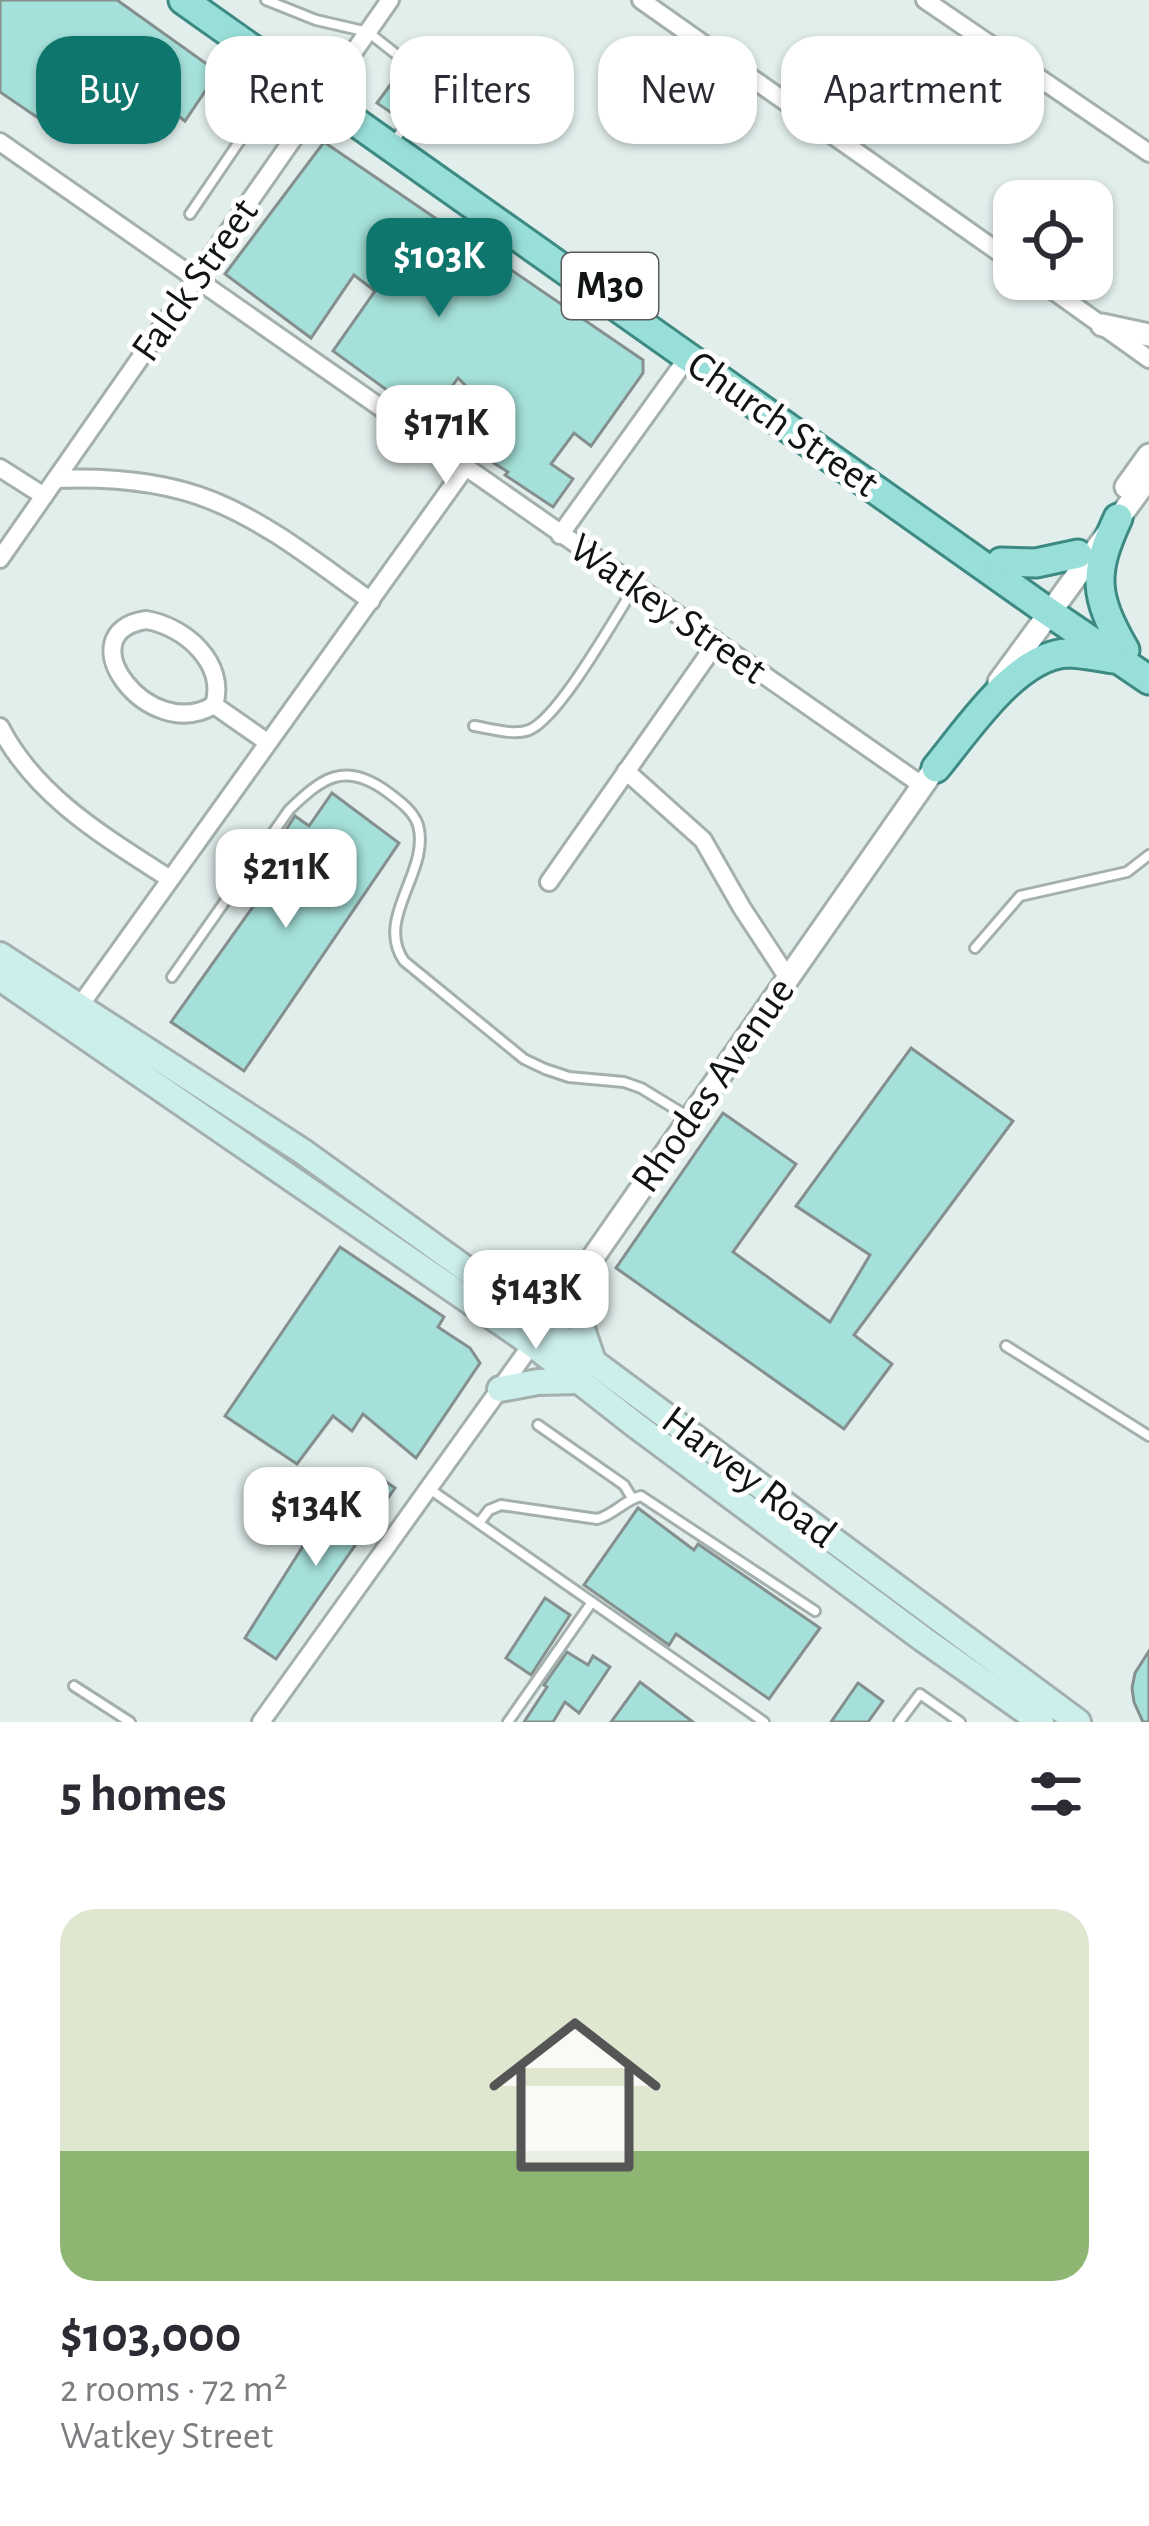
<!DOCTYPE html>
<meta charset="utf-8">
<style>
:root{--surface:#fff;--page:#f2f2f3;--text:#2b2b33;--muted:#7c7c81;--line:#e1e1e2;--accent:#0f766e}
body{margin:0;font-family:"Alegreya Sans",sans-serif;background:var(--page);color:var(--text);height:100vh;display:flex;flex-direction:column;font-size:45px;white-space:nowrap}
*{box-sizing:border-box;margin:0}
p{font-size:39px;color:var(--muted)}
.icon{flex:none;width:66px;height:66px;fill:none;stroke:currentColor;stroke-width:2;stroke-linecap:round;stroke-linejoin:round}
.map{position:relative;height:1722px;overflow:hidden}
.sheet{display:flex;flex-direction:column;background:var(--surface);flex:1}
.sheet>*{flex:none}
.banner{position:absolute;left:36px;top:36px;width:1077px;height:108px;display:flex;gap:24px}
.fabs{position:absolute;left:993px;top:180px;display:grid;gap:24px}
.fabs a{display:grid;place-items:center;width:120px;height:120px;border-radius:24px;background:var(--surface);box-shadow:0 3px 9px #0004;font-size:60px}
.price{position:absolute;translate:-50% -102px;padding:0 27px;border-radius:24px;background:#fff;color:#222;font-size:39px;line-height:78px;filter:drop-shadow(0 3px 6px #0008)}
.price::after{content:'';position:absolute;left:50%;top:72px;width:36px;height:27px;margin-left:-18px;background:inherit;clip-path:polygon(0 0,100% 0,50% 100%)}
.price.active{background:var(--accent);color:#fff}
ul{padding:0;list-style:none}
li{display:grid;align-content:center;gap:24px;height:636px;padding:0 60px}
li+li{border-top:3px solid var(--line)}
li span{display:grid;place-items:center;height:372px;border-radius:36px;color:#555}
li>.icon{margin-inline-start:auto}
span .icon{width:216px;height:216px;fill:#fffc;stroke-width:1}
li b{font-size:51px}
h2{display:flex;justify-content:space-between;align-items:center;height:144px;padding:0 60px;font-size:51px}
.chip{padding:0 42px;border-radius:36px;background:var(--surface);box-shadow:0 3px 9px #0004;font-size:42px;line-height:108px}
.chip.active{background:var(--accent);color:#fff}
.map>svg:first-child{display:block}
</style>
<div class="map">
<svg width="1149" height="1722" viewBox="0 0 1149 1722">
<rect width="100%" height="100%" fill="#e1eeec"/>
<g fill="#a5e1da" stroke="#848f8e" stroke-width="3">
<path d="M 0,0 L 117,0 L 218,72 L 185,121 L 96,55 L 80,74 L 84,78 L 50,126 L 0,92 Z"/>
<path d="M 420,43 L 438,56 L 428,70 L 418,72 L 416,78 L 419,83 L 396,116 L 377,103 L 402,69 L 408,70 L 413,66 L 411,56 Z"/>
<path d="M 324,142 L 643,360 L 643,373 L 591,446 L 574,433 L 551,464 L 573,479 L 553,507 L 505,475 L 508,472 L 448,434 L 476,396 L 458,378 L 428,420 L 333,351 L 375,291 L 354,275 L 311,338 L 225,274 Z"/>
<path d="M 332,793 L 399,843 L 244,1071 L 171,1022 L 289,856 L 275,847 L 295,816 L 309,826 Z"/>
<path d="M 911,1048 L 1013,1121 L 854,1335 L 892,1364 L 844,1429 L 616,1268 L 723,1113 L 796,1164 L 733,1252 L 830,1322 L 870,1255 L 796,1206 Z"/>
<path d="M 340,1247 L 444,1317 L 438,1327 L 470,1348 L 480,1363 L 416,1458 L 363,1414 L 352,1431 L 333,1416 L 297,1464 L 225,1416 Z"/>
<path d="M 373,1473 L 395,1488 L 276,1659 L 245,1638 L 322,1516 L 338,1527 Z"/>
<path d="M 638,1508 L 694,1550 L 698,1544 L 820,1628 L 769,1699 L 676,1634 L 669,1645 L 584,1585 Z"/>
<path d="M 545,1598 L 570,1615 L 531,1675 L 506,1658 Z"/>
<path d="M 1149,1651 L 1149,1722 L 1143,1722 L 1134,1702 L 1132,1688 L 1135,1673 Z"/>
<path d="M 567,1652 L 588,1665 L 593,1656 L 610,1667 L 579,1713 L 565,1702 L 553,1722 L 524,1722 L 547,1687 L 544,1685 Z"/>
<path d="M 640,1682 L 693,1722 L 611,1722 Z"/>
<path d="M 858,1683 L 883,1701 L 868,1722 L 831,1722 Z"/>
</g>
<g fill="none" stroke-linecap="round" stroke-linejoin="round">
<g stroke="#a4b0ae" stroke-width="14">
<g id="service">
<path d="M 266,0 L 316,20 L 368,32 L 406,62"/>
<path d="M 397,137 L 435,84 L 424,77"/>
<path d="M 190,214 L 262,108 L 262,96 L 244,72 L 253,55"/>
<path d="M 474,726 C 489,728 514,736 529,730 C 559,718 614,619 634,588"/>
<path d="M 975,948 L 1020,896 L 1127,872 L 1149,855"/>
<path d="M 172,977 L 289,810 C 322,778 344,761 386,791 C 398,800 413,810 418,825 C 431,871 374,918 404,961 L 524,1059 L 545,1069 L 569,1077 L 624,1082 L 641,1088 L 687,1116"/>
<path d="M 1006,1346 L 1149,1436"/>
<path d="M 538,1425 L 624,1485 L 632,1498"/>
<path d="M 431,1490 L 764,1722"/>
<path d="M 479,1523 L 489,1510 L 501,1505 L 597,1519 C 614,1515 624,1500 641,1496 L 815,1611"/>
<path d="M 74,1686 L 130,1722"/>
<path d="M 508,1722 L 592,1602"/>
<path d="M 899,1722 L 920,1694 L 960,1722"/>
</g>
</g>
<g stroke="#a4b0ae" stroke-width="22">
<g id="minor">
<path d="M 641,0 L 1014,263"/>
<path d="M 925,0 L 1149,153"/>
<path d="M 0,142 L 923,786"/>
<path d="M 1037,279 L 1149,359"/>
<path d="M 0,468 L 44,496"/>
<path d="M 56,479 C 108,477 164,481 213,501 C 270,524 320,565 371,601"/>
<path d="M 560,535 L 688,357"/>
<path d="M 0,559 L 390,0"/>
<path d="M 146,620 C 184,626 227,663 214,705 C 148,745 65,632 146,620 Z"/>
<path d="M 214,705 L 267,742"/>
<path d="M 0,727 C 36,797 105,837 170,879"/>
<path d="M 626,771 L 703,840 L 742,908 L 788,978"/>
<path d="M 549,882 L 717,642"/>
<path d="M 74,1014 L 465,468"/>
<path d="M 261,1722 L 532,1344"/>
</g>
</g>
<g stroke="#a4b0ae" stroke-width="27">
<g id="tertiary">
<path d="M 1102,325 L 1149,335"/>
<path d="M 1126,487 L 1149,455"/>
<path d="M 999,682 L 1149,477"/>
<path d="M 536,1339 L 944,755"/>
</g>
</g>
<g stroke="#a4b0ae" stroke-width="30">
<g id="secondary">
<path d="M 0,955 L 302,1151 L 545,1326 L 1078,1722"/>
<path d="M 0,978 L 532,1344 L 634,1424 L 923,1639 L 1041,1722"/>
<path d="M 579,1277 L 578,1317 L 593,1361"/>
<path d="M 503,1294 L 530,1295 L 572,1287"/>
<path d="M 500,1389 L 538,1382 L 578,1381"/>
</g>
</g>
<g stroke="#3d8a83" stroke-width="33">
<g id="primary">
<path d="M 183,0 L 1040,606 L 1149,680"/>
<path d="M 1118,518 C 1092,574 1094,596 1125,650"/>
<path d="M 1001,562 L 1036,563 L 1078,554"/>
<path d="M 936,768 C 967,731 1015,656 1067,653 C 1082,653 1099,657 1114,659"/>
</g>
</g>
<use href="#service" stroke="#fff" stroke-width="8"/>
<use href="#minor" stroke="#fff" stroke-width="16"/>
<use href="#tertiary" stroke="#fff" stroke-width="21"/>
<use href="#secondary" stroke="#ccefec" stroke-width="24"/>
<use href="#primary" stroke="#99dfd9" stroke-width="27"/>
</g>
<g text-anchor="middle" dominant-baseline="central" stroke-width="10" stroke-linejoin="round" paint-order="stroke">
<rect fill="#fff" stroke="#585a5a" stroke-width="3" x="562" y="253" width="96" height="66" rx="9"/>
<g font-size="39" font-weight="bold" fill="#101414">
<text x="610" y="286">M30</text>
</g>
<g font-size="42" fill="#101414" stroke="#fff">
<text transform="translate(195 280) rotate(-55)">Falck Street</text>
<text transform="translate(783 424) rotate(35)">Church Street</text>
<text transform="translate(668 609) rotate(35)">Watkey Street</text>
<text transform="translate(713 1085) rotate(-55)">Rhodes Avenue</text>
<text transform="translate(749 1477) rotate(37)">Harvey Road</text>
</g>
</g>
</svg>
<div class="fabs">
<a><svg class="icon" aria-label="locate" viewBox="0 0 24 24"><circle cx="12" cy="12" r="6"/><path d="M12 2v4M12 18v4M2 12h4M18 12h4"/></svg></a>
</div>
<b class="price active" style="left:439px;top:320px">$103K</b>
<b class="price" style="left:446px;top:487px">$171K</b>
<b class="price" style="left:286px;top:931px">$211K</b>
<b class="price" style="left:536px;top:1352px">$143K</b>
<b class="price" style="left:316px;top:1569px">$134K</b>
<div class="banner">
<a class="chip active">Buy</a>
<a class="chip">Rent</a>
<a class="chip">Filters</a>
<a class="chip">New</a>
<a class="chip">Apartment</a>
</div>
</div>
<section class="sheet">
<h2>5 homes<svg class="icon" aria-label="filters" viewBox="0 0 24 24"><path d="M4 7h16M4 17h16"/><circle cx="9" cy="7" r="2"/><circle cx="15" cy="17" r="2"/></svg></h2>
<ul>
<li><span style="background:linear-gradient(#dfe7d0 65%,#8fb573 0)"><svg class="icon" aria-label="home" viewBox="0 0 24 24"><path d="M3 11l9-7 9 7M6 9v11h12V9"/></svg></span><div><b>$103,000</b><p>2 rooms · 72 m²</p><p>Watkey Street</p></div></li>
</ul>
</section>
